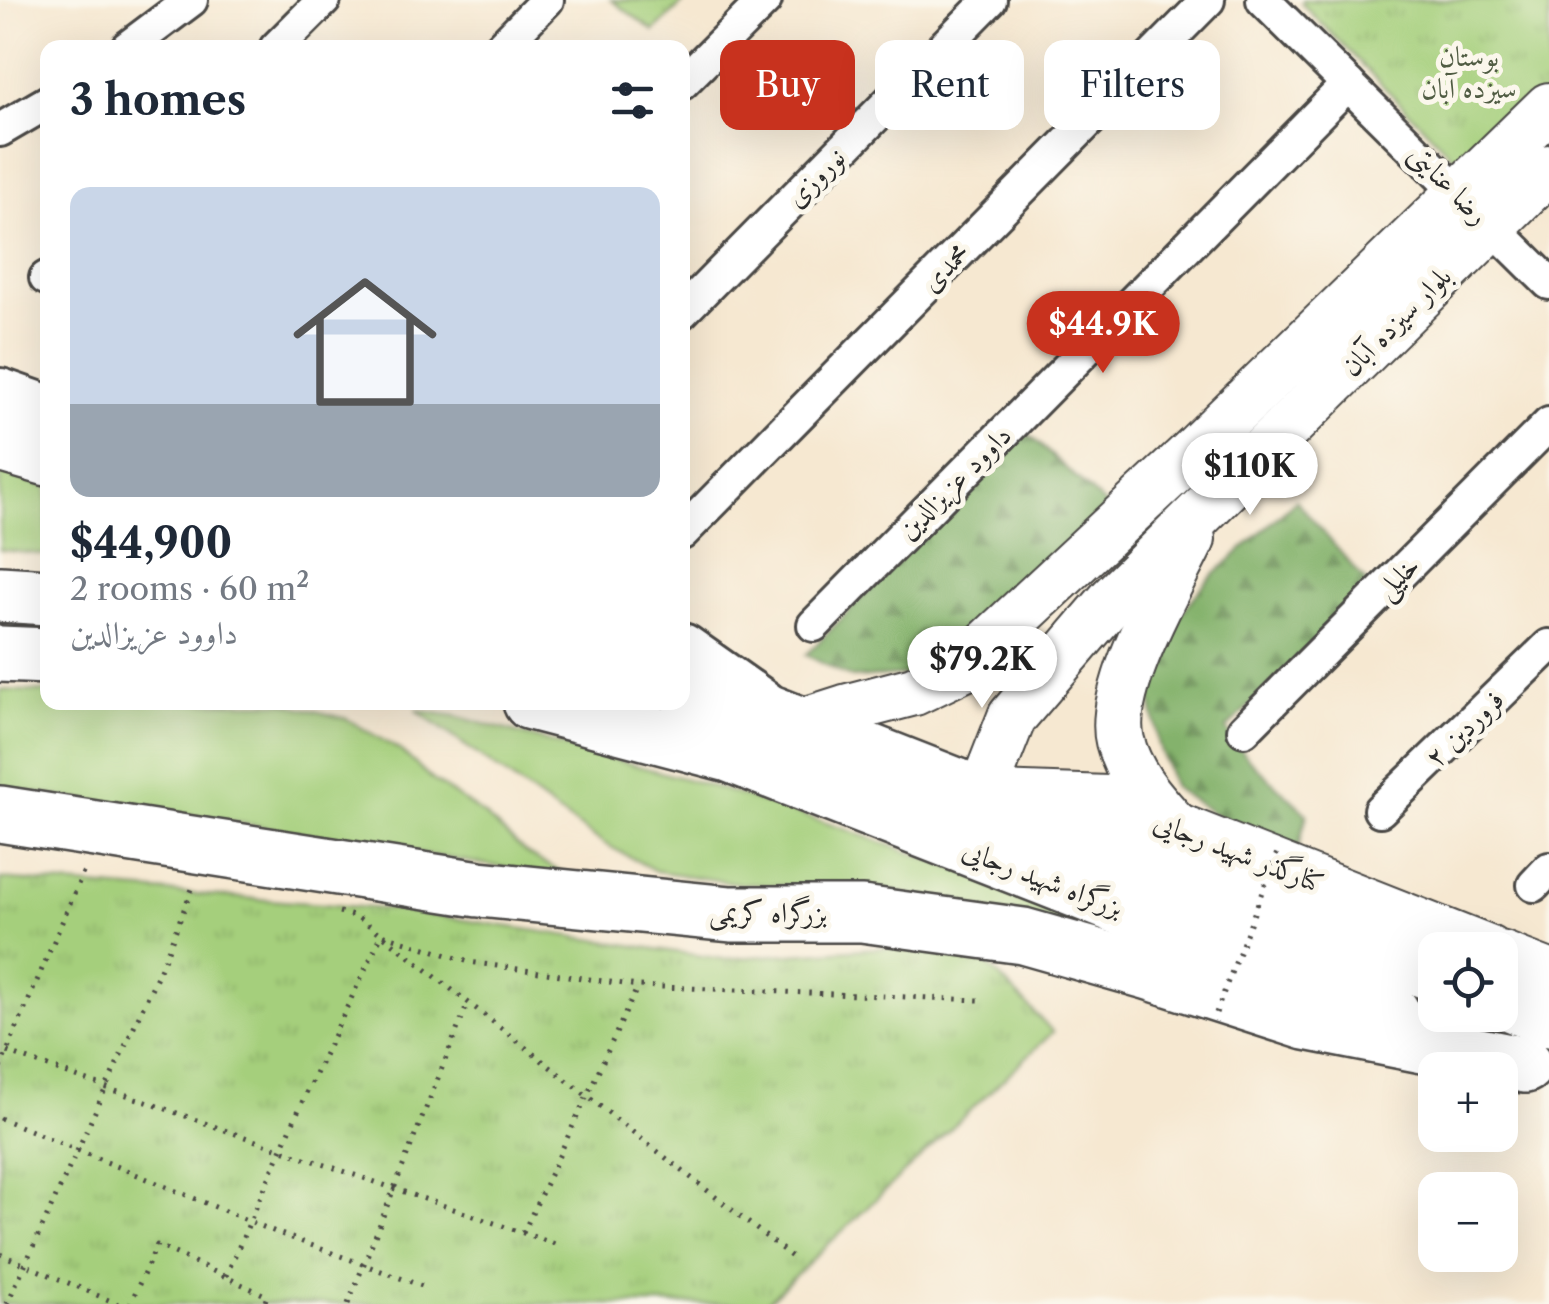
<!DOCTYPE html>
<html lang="en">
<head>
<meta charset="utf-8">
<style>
	:root { --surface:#fff; --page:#f2f2f3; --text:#1f2937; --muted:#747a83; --line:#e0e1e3; --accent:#c8321e }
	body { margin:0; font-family:"Libre Caslon Text",Amiri,serif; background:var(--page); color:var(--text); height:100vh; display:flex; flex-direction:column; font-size:38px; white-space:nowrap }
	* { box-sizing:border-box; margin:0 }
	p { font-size:32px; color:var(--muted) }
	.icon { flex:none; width:55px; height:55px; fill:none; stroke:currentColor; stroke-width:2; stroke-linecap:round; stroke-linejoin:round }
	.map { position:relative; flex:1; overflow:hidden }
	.drawer { position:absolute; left:40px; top:40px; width:650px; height:670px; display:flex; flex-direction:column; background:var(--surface); border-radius:20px; box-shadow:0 10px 40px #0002 }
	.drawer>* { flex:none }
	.hud { position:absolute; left:720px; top:40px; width:678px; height:90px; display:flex; gap:20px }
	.fabs { position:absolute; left:1418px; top:932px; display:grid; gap:20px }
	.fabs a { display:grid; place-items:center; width:100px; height:100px; border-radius:20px; background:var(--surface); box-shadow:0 10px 40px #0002; font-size:50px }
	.price { position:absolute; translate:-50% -85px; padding:0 22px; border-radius:35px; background:#fff; color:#222; font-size:32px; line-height:65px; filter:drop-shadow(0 2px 5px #0008) }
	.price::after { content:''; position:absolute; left:50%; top:60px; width:30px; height:22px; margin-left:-15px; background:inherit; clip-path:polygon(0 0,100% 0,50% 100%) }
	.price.active { background:var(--accent); color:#fff }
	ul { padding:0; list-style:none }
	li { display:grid; align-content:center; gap:20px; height:530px; padding:0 30px }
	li+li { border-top:2px solid var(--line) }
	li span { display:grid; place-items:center; height:310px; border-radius:20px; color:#555 }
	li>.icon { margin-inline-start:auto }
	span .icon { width:180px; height:180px; fill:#fffc; stroke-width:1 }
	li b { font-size:42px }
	h2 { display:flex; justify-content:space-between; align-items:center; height:120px; padding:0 30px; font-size:42px }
	.chip { padding:0 35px; border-radius:20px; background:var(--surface); box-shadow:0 10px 40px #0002; font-size:35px; line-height:90px }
	.chip.active { background:var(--accent); color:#fff }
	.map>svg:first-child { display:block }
	.grass { fill:#a5cf7c; stroke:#687d54; stroke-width:2.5 }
	.forest { fill:url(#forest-firs); stroke:#586e4c; stroke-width:2.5 }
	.park { fill:url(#park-tufts); stroke:#687d54; stroke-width:2.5 }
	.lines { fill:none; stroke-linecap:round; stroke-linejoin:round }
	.street-casing { stroke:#494744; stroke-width:38 }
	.secondary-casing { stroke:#494744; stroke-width:52 }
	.primary-casing { stroke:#494744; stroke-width:58 }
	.highway-casing { stroke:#494744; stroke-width:60 }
	.path { stroke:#494744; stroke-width:5; stroke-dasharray:2.5 8; stroke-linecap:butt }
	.street { stroke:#fff; stroke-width:32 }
	.secondary { stroke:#fff; stroke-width:48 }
	.primary { stroke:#fff; stroke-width:52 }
	.highway { stroke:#fff; stroke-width:55 }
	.path-bridge { stroke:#494744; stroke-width:5; stroke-dasharray:2.5 8; stroke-linecap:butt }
	.labels { text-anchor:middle; stroke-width:10; stroke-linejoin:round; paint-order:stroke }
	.park-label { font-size:28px; fill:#505c43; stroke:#fbf7ec }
	.street-label { font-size:28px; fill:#2b2b2b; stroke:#fbf7ec }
</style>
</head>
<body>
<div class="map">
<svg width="1549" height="1304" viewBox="0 0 1549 1304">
	<defs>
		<pattern id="forest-firs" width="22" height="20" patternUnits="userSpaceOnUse" patternTransform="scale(2.5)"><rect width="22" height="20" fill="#84b26c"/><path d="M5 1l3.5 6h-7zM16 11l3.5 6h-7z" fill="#6c9159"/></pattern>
		<pattern id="park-tufts" width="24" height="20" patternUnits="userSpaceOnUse" patternTransform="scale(2.5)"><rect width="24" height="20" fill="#a5cf7c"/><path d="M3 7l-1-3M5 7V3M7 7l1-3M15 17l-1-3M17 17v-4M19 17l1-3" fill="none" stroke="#8eb26b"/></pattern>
	</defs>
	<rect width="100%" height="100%" fill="#fbf7ec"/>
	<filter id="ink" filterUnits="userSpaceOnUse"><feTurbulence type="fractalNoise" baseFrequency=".01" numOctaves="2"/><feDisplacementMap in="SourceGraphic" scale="20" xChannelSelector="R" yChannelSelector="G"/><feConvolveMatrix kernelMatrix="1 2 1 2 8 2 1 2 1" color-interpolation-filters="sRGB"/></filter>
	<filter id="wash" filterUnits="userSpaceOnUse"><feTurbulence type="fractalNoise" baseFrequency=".0048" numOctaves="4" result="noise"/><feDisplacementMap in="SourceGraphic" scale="40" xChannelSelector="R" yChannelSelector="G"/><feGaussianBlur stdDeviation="2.25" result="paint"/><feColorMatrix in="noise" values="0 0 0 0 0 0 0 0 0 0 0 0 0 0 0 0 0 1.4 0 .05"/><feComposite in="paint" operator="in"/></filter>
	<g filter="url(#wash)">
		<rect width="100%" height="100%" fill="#f6e8d1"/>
		<g class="grass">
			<polygon points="0,471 47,487 47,555 0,550"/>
			<polygon points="0,690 47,692 48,702 283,703 347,719 401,751 433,780 484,815 526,853 576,880 246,824 0,788"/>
			<polygon points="416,710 455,716 715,787 842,828 1195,955 891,891 742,884 656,871 605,844 556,811"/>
		</g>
		<g class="forest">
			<polygon points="1025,431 1108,507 925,674 852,678 806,655"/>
			<polygon points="1296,500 1369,586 1226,729 1249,760 1307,814 1298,849 1233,826 1174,788 1159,746 1150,693 1163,636 1207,581"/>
		</g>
		<g class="park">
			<polygon points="611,0 686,0 654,31"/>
			<polygon points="1304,0 1549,0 1549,94 1468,172 1301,3"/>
			<polygon points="0,879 398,910 722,959 966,942 1053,1032 765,1304 0,1304"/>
		</g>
	</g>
	<g filter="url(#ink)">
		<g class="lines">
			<defs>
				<g id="street">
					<polyline points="1263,0 1549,283"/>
					<polyline points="127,48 191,0"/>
					<polyline points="276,48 324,0"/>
					<polyline points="500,48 547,0"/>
					<polyline points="682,83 765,0"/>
					<polyline points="0,130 48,102"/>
					<polyline points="46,278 48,277"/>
					<polyline points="682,312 990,0"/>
					<polyline points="682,533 1208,0"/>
					<polyline points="814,625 1348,84"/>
					<polyline points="1244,730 1549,424"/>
					<polyline points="1380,810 1549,646"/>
					<polyline points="1534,885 1549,869"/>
				</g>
				<g id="secondary">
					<polyline points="798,724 845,709 914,691 962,668 1187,458 1549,107"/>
					<polyline points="1000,796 1108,800 1488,950"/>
					<path d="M1174,825c-22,-25 -46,-50 -54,-84 -13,-51 48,-154 71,-202"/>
					<polyline points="968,829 1012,717 1113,599 1549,169"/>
					<polyline points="1500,955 1549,974"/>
				</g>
				<g id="primary">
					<polyline points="0,395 48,412"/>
					<polyline points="682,650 763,707"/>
				</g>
				<g id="highway">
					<polyline points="0,444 48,458"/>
					<polyline points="0,594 48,597"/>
					<polyline points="0,654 48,656"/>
					<polyline points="682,688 773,714 1435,974"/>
					<polyline points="531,702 729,754 1392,1013"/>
					<polyline points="0,814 479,889 731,914 862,914 1023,936 1150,972 1306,1022 1525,1065"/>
					<polyline points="1500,999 1549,1019"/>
				</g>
			</defs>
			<use href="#street" class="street-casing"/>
			<use href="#secondary" class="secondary-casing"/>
			<use href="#primary" class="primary-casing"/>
			<use href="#highway" class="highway-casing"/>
			<g class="path">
				<polyline points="339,912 357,917 376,930 797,1261"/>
				<polyline points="7,1052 230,1132 558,1245"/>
				<polyline points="0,1068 85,868"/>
				<polyline points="0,1118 278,1233 422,1286"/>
				<polyline points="523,1233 638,986"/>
				<polyline points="0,1254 118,1304"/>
				<polyline points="226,1276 307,1091 382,934 469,962 638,986 979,1000"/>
				<polyline points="7,1304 163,963 192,889"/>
				<polyline points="130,1304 157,1245 267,1296 264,1304"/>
				<polyline points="348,1304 468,1003"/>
			</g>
			<use href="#street" class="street"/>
			<use href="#secondary" class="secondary"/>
			<use href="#primary" class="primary"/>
			<use href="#highway" class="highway"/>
			<polyline class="path-bridge" points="1216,1013 1278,850"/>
		</g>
	</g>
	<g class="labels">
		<g class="park-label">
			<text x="1469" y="66">بوستان<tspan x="1469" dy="32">سیزده آبان</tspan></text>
		</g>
		<g class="street-label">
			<text transform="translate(815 177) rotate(-45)" y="10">نوروزی</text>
			<text transform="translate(1449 184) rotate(45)" y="10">رضا عنایتی</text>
			<text transform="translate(945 267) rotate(-45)" y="10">محمدی</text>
			<text transform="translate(1396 321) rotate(-45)" y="10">بلوار سیزده آبان</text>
			<text transform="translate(954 482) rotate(-45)" y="10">داوود عزیزالدین</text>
			<text transform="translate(1397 577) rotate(-45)" y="10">خلیلی</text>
			<text transform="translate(1464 728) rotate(-44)" y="10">فروردین ۲</text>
			<text transform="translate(1239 852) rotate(21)" y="10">کنارگذر شهید رجایی</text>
			<text transform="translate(1043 878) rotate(21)" y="10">بزرگراه شهید رجایی</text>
			<text transform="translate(768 912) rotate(1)" y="10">بزرگراه کریمی</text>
		</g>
	</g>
</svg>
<div class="fabs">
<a><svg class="icon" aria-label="locate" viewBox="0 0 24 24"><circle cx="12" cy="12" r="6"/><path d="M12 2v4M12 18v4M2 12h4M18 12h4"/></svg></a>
<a>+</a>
<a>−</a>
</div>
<b class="price active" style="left:1103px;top:376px">$44.9K</b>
<b class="price" style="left:1250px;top:518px">$110K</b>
<b class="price" style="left:982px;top:711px">$79.2K</b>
<div class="hud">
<a class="chip active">Buy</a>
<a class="chip">Rent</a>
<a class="chip">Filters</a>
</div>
<section class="drawer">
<h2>3 homes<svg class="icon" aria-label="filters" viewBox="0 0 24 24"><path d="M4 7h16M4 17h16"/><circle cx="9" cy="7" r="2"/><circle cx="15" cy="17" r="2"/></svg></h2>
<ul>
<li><span style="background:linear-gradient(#c9d6e8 70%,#9aa5b1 0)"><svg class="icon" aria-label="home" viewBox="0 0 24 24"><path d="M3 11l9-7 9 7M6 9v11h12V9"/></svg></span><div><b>$44,900</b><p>2 rooms · 60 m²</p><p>داوود عزیزالدین</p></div></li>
</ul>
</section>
</div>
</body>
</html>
